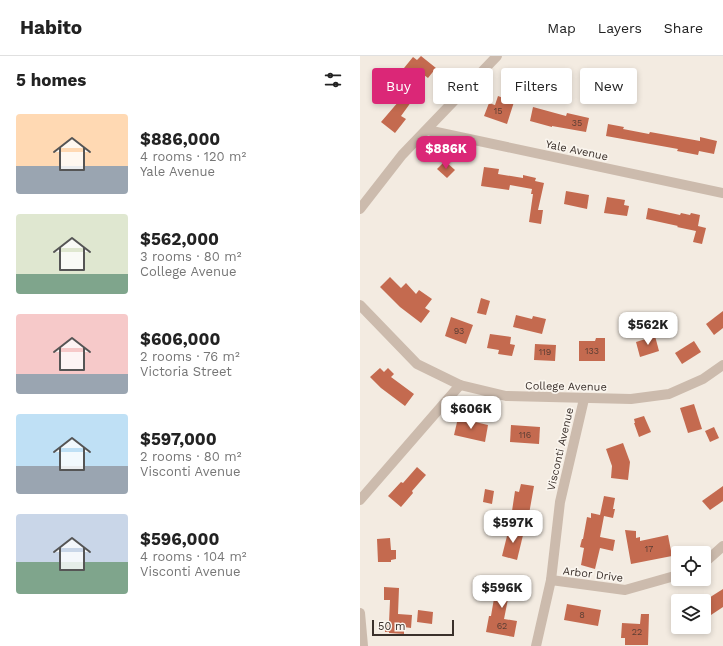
<!DOCTYPE html>
<html lang="en">
<head>
<meta charset="utf-8">
<style>
	:root { --surface:#fff; --page:#f6f6f6; --text:#222; --muted:#767676; --line:#e0e0e0; --accent:#db2777 }
	body { margin:0; font-family:"Work Sans",sans-serif; background:var(--page); color:var(--text); height:100vh; display:flex; flex-direction:column; font-size:15px; white-space:nowrap }
	* { box-sizing:border-box; margin:0 }
	p { font-size:13px; color:var(--muted) }
	.icon { flex:none; width:22px; height:22px; fill:none; stroke:currentColor; stroke-width:2; stroke-linecap:round; stroke-linejoin:round }
	.map { position:relative; flex:1; overflow:hidden }
	.drawer { display:flex; flex-direction:column; background:var(--surface); width:360px }
	.drawer>* { flex:none }
	.guide { position:absolute; left:12px; top:12px; width:291px; height:36px; display:flex; gap:8px }
	.tools { position:absolute; left:311px; top:490px; display:grid; gap:8px }
	.tools a { display:grid; place-items:center; width:40px; height:40px; border-radius:4px; background:var(--surface); box-shadow:0 2px 6px #0003; font-size:20px }
	.scale { position:absolute; left:12px; bottom:10px; width:82px; box-sizing:border-box; padding-left:4px; border:2px solid #3a302b; border-top:0; font-size:11px; line-height:14px; white-space:nowrap; color:#3a302b; -webkit-text-stroke:3px #faf5ee; paint-order:stroke }
	.price { position:absolute; translate:-50% -34px; padding:0 9px; border-radius:8px; background:#fff; color:#222; font-size:13px; line-height:26px; filter:drop-shadow(0 1px 2px #0008) }
	.price::after { content:''; position:absolute; left:50%; top:24px; width:12px; height:9px; margin-left:-6px; background:inherit; clip-path:polygon(0 0,100% 0,50% 100%) }
	.price.on { background:var(--accent); color:#fff }
	ul { padding:0; list-style:none }
	li { display:flex; align-items:center; gap:12px; height:100px; padding:0 16px }
	li span { display:grid; place-items:center; flex:none; width:112px; height:80px; border-radius:4px; color:#555 }
	li>.icon { margin-inline-start:auto }
	span .icon { width:48px; height:48px; fill:#fffc; stroke-width:1 }
	li b { font-size:17px }
	h2 { display:flex; justify-content:space-between; align-items:center; height:48px; padding:0 16px; font-size:17px }
	.tag { padding:0 14px; border-radius:4px; background:var(--surface); box-shadow:0 2px 6px #0003; font-size:14px; line-height:36px }
	.tag.on { background:var(--accent); color:#fff }
	header { display:flex; align-items:center; gap:24px; box-sizing:border-box; height:56px; padding:0 20px; background:var(--surface); border-bottom:1px solid var(--line) }
	header strong { font-size:19px }
	nav { display:flex; gap:22px; margin-inline-start:auto; font-size:14px }
	main { display:flex; flex:1; min-height:0 }
	.map>svg:first-child { display:block }
	.building { fill:#c46a4f }
	.lines { fill:none; stroke-linecap:round; stroke-linejoin:round }
	.minor { stroke:#ccbbad; stroke-width:10 }
	.labels { text-anchor:middle; stroke-width:3.5; stroke-linejoin:round; paint-order:stroke }
	.number-label { font-size:9px; fill:#5c3e34 }
	.street-label { font-size:11px; fill:#3a302b; stroke:#faf5ee }
</style>
</head>
<body>
<header>
<strong>Habito</strong>
<nav><a>Map</a><a>Layers</a><a>Share</a></nav>
</header>
<main>
<section class="drawer">
<h2>5 homes<svg class="icon" aria-label="filters" viewBox="0 0 24 24"><path d="M4 7h16M4 17h16"/><circle cx="9" cy="7" r="2"/><circle cx="15" cy="17" r="2"/></svg></h2>
<ul>
<li><span style="background:linear-gradient(#ffd9b3 65%,#9aa5b1 0)"><svg class="icon" aria-label="home" viewBox="0 0 24 24"><path d="M3 11l9-7 9 7M6 9v11h12V9"/></svg></span><div><b>$886,000</b><p>4 rooms · 120 m²</p><p>Yale Avenue</p></div></li>
<li><span style="background:linear-gradient(#dfe7d0 75%,#7fa58c 0)"><svg class="icon" aria-label="home" viewBox="0 0 24 24"><path d="M3 11l9-7 9 7M6 9v11h12V9"/></svg></span><div><b>$562,000</b><p>3 rooms · 80 m²</p><p>College Avenue</p></div></li>
<li><span style="background:linear-gradient(#f6c9c9 75%,#9aa5b1 0)"><svg class="icon" aria-label="home" viewBox="0 0 24 24"><path d="M3 11l9-7 9 7M6 9v11h12V9"/></svg></span><div><b>$606,000</b><p>2 rooms · 76 m²</p><p>Victoria Street</p></div></li>
<li><span style="background:linear-gradient(#bfe0f5 65%,#9aa5b1 0)"><svg class="icon" aria-label="home" viewBox="0 0 24 24"><path d="M3 11l9-7 9 7M6 9v11h12V9"/></svg></span><div><b>$597,000</b><p>2 rooms · 80 m²</p><p>Visconti Avenue</p></div></li>
<li><span style="background:linear-gradient(#c9d6e8 60%,#7fa58c 0)"><svg class="icon" aria-label="home" viewBox="0 0 24 24"><path d="M3 11l9-7 9 7M6 9v11h12V9"/></svg></span><div><b>$596,000</b><p>4 rooms · 104 m²</p><p>Visconti Avenue</p></div></li>
</ul>
</section>
<div class="map">
<svg width="363" height="590" viewBox="0 0 363 590">
	<rect width="100%" height="100%" fill="#f3ebe1"/>
	<g class="building">
		<polygon points="61,0 76,12 68,22 64,19 53,34 57,36 53,41 54,42 41,60 46,63 35,77 21,66 39,45 33,40 44,26 40,22 47,14 44,12 53,1 57,4"/>
		<polygon points="138,40 154,46 147,68 124,60 129,47 135,49"/>
		<polygon points="173,51 206,60 207,57 229,62 226,76 192,70 192,71 170,65"/>
		<polygon points="248,68 264,71 263,73 289,78 290,76 340,85 340,81 357,85 354,98 339,95 338,99 317,95 318,93 246,80"/>
		<polygon points="85,105 95,114 87,122 77,113"/>
		<polygon points="124,111 139,113 138,118 163,122 163,119 176,122 175,125 184,127 178,154 183,154 181,168 169,166 173,138 171,138 172,133 150,129 149,134 121,130"/>
		<polygon points="206,135 229,139 227,153 204,148"/>
		<polygon points="247,141 265,144 264,149 269,150 267,160 244,157"/>
		<polygon points="288,152 320,159 321,157 330,159 331,157 340,159 338,170 346,172 342,188 333,186 336,175 317,171 318,170 286,163"/>
		<polygon points="30,221 41,232 46,227 56,238 59,234 72,243 65,252 70,255 61,267 40,251 20,231"/>
		<polygon points="121,242 130,245 126,259 117,257"/>
		<polygon points="363,255 363,272 354,279 346,268"/>
		<polygon points="156,259 172,263 173,260 186,263 182,278 153,271"/>
		<polygon points="91,261 113,269 106,288 85,280"/>
		<polygon points="130,278 151,281 150,288 155,289 152,300 138,298 139,294 127,292"/>
		<polygon points="295,280 299,295 280,301 276,286"/>
		<polygon points="236,282 245,282 245,305 219,305 219,285 235,285"/>
		<polygon points="334,285 341,296 322,308 315,297"/>
		<polygon points="175,288 196,289 195,305 174,304"/>
		<polygon points="20,312 24,316 28,312 34,318 31,321 54,338 45,350 21,332 10,321"/>
		<polygon points="334,348 342,373 328,377 320,352"/>
		<polygon points="284,360 291,376 279,381 274,367 275,367 274,363"/>
		<polygon points="98,362 128,369 125,386 94,379"/>
		<polygon points="151,369 180,371 179,388 150,386"/>
		<polygon points="354,371 359,382 350,386 345,375"/>
		<polygon points="263,387 270,406 268,424 251,422 252,410 246,393"/>
		<polygon points="57,411 66,419 52,435 53,437 41,451 28,440 41,426 43,427"/>
		<polygon points="161,428 174,430 169,458 152,455 155,435 159,436"/>
		<polygon points="363,430 363,445 350,454 342,445"/>
		<polygon points="125,433 134,435 132,448 123,446"/>
		<polygon points="244,440 255,442 253,453 255,453 253,462 244,460 240,481 255,484 253,495 240,492 235,513 221,509 224,492 220,491 222,483 223,483 227,461 231,462 231,457 240,459"/>
		<polygon points="149,472 164,475 157,504 142,500"/>
		<polygon points="265,474 276,475 276,482 280,481 280,485 308,479 312,500 271,508"/>
		<polygon points="30,482 31,494 36,494 36,503 31,504 31,506 18,506 17,483"/>
		<polygon points="138,519 153,521 150,543 148,543 144,563 157,565 154,581 126,576 129,560 131,560"/>
		<polygon points="24,531 39,532 38,558 52,559 51,572 44,571 44,578 29,577 29,576 25,576 25,567 29,567 30,544 24,544"/>
		<polygon points="363,533 363,551 351,559 344,548 344,545"/>
		<polygon points="207,548 241,554 238,570 204,564"/>
		<polygon points="58,554 73,556 72,568 57,566"/>
		<polygon points="281,558 289,558 288,589 265,589 265,582 261,582 262,567 280,568"/>
	</g>
	<g class="lines">
		<g class="minor">
			<polyline points="67,74 363,137"/>
			<polyline points="0,153 42,99 137,0"/>
			<polyline points="0,249 57,308 100,329 146,340 271,343 309,338 343,323 363,309"/>
			<polyline points="0,444 100,329"/>
			<polyline points="344,507 363,490"/>
			<polyline points="191,524 265,534 318,519"/>
			<polyline points="0,557 3,590"/>
			<polyline points="176,590 191,524 200,446 224,343"/>
		</g>
	</g>
	<g class="labels">
		<g class="number-label">
			<text x="138" y="58">15</text>
			<text x="217" y="70">35</text>
			<text x="99" y="278">93</text>
			<text x="232" y="298">133</text>
			<text x="185" y="299">119</text>
			<text x="165" y="382">116</text>
			<text x="289" y="496">17</text>
			<text x="222" y="562">8</text>
			<text x="142" y="573">62</text>
			<text x="277" y="579">22</text>
		</g>
		<g class="street-label">
			<text transform="translate(217 94) rotate(12)" y="4">Yale Avenue</text>
			<text transform="translate(206 330) rotate(1)" y="4">College Avenue</text>
			<text transform="translate(200 393) rotate(-77)" y="4">Visconti Avenue</text>
			<text transform="translate(233 518) rotate(7)" y="4">Arbor Drive</text>
		</g>
	</g>
</svg>
<div class="tools">
<a><svg class="icon" aria-label="locate" viewBox="0 0 24 24"><circle cx="12" cy="12" r="6"/><path d="M12 2v4M12 18v4M2 12h4M18 12h4"/></svg></a>
<a><svg class="icon" aria-label="layers" viewBox="0 0 24 24"><path d="M12 4l9 5-9 5-9-5zM3 14l9 5 9-5"/></svg></a>
</div>
<div class="scale">50 m</div>
<b class="price on" style="left:86px;top:114px">$886K</b>
<b class="price" style="left:288px;top:290px">$562K</b>
<b class="price" style="left:111px;top:374px">$606K</b>
<b class="price" style="left:153px;top:488px">$597K</b>
<b class="price" style="left:142px;top:553px">$596K</b>
<div class="guide">
<a class="tag on">Buy</a>
<a class="tag">Rent</a>
<a class="tag">Filters</a>
<a class="tag">New</a>
</div>
</div>
</main>
</body>
</html>
